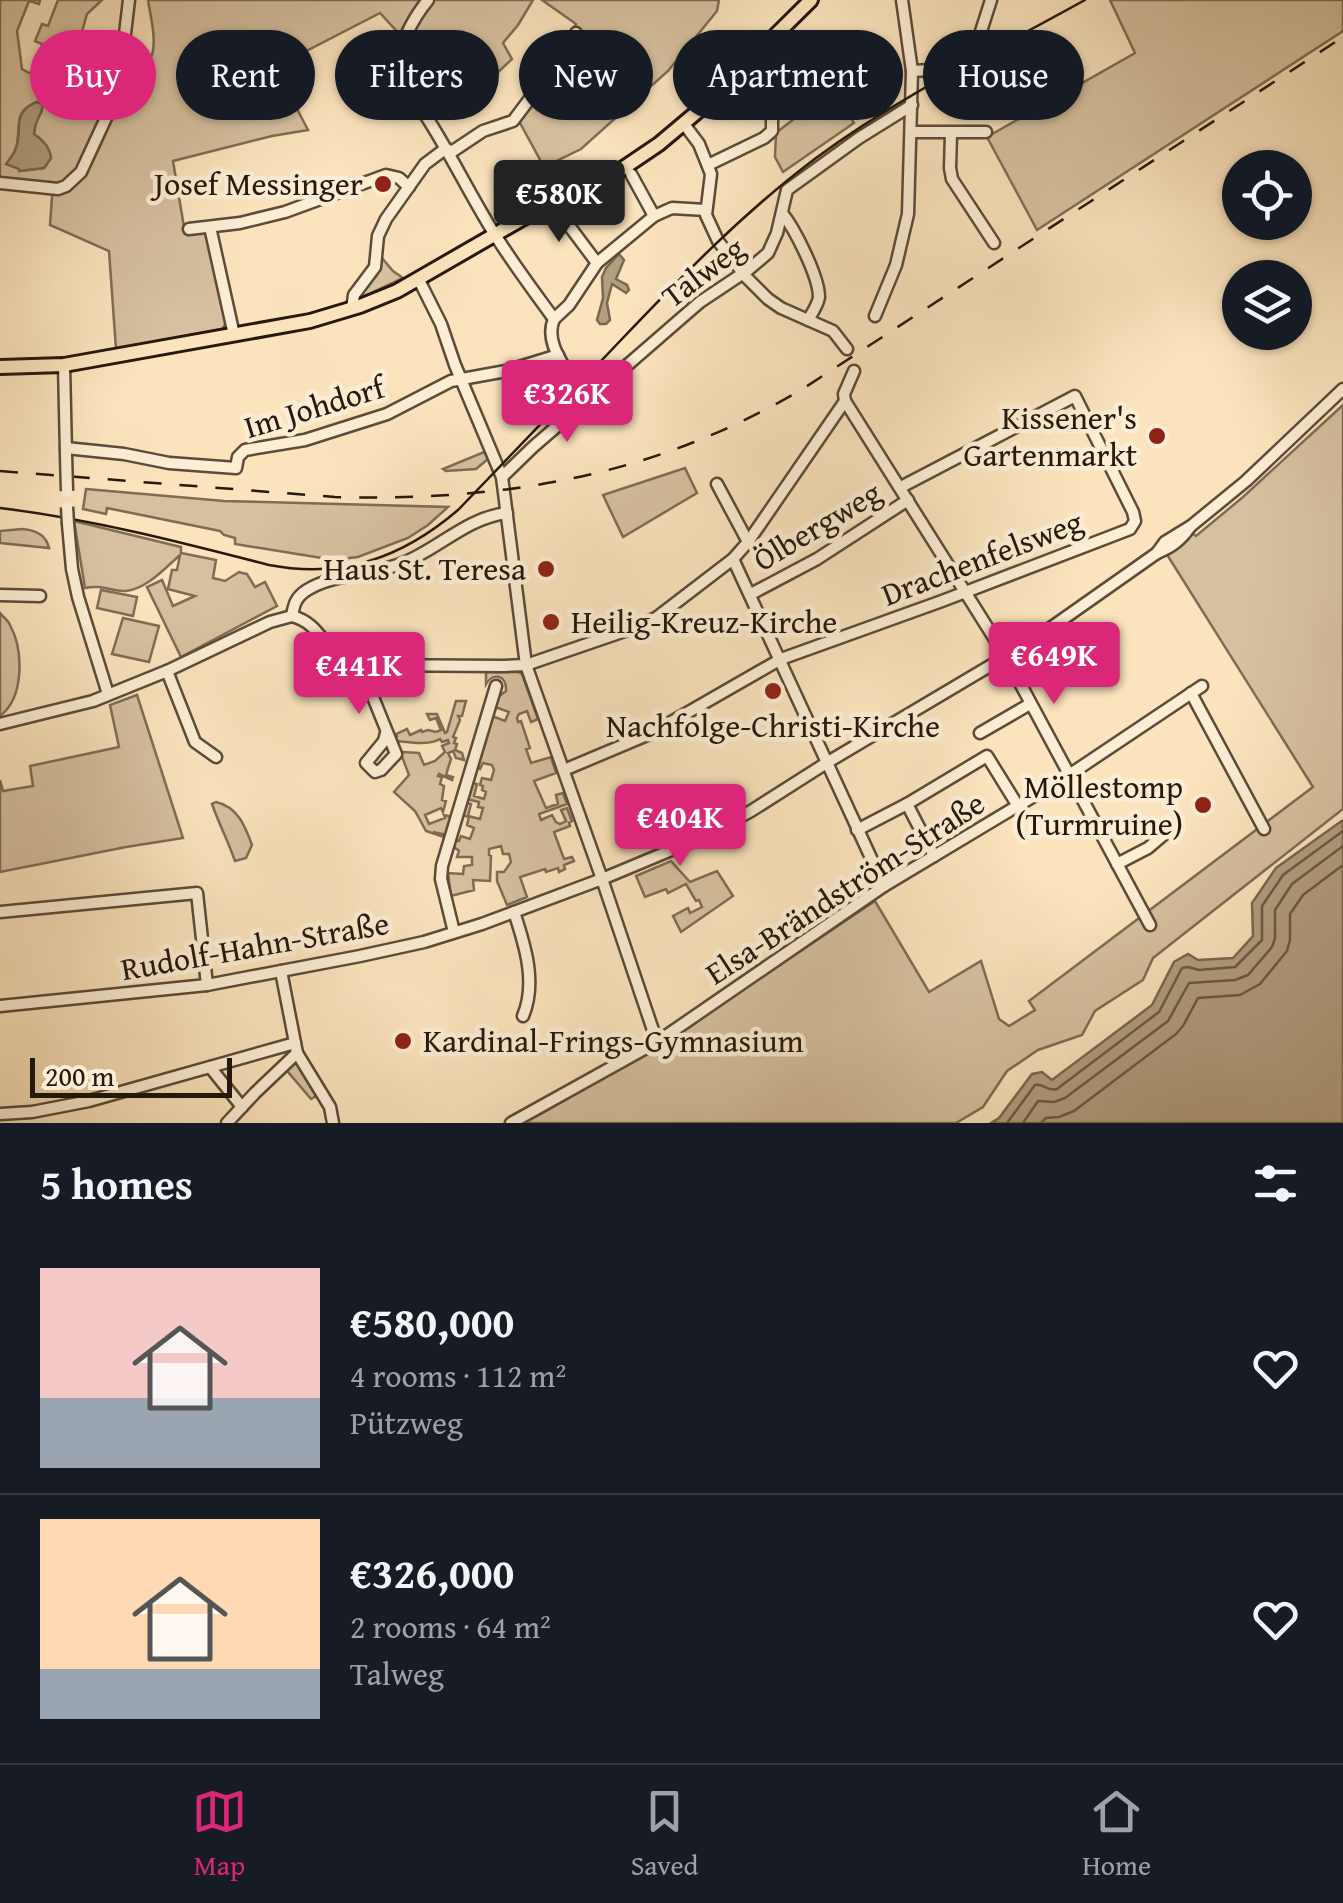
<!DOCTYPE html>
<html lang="en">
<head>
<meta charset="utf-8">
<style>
	:root { --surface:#171b24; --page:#242831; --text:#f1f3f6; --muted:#9ea1a6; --line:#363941; --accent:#db2777 }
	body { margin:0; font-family:"Gentium Book Plus",serif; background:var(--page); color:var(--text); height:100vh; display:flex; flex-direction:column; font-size:38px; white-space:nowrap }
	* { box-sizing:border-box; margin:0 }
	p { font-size:32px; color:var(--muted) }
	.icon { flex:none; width:55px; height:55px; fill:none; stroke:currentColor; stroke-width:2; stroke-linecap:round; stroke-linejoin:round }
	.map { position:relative; height:1123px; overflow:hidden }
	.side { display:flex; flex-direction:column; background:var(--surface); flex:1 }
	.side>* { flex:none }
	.guide { position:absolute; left:30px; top:30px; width:1285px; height:90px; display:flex; gap:20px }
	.buttons { position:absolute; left:1222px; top:150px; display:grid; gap:20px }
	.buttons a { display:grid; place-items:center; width:90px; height:90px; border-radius:50%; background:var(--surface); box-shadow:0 2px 8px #0004; font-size:50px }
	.scale { position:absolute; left:30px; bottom:25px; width:202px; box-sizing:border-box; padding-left:10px; border:5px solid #26180b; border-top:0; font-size:28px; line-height:35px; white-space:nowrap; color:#26180b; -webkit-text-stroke:8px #fcedd4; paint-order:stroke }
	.price { position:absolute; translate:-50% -85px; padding:0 22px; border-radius:10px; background:var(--accent); color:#fff; font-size:32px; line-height:65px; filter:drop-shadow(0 2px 5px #0008) }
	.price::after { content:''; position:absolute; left:50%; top:60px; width:30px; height:22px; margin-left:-15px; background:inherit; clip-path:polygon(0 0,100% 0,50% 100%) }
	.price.active { background:#222; color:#fff }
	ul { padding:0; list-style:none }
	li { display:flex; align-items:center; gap:30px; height:250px; padding:0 40px }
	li+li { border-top:2px solid var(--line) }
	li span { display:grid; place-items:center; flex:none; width:280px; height:200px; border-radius:0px; color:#555 }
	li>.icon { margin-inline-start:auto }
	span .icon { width:120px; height:120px; fill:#fffc; stroke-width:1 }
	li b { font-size:42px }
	h2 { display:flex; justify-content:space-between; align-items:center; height:120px; padding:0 40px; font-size:42px }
	.pill { padding:0 35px; border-radius:45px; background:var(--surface); box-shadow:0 2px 8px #0004; font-size:35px; line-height:90px }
	.pill.active { background:var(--accent); color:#fff }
	.dock { display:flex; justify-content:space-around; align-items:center; height:140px; border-top:2px solid var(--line); background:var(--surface); font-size:28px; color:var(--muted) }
	.dock a { display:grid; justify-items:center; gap:5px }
	.dock .active { color:var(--accent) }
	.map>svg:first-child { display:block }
	.green { fill:#d6c09f; stroke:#7e6c55; stroke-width:2.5; fill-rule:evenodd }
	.water { fill:#b29e80; stroke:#7a6851; stroke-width:2.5 }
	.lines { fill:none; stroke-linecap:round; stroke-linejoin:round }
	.shore { stroke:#6c5b46; stroke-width:2.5 }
	.minor-casing { stroke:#5b4b38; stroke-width:15 }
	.major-casing { stroke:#26180b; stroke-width:18 }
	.minor { stroke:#fcedd4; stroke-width:10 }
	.major { stroke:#fae3bd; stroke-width:12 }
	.tram { stroke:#26180b; stroke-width:2.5 }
	.rail { stroke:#26180b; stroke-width:2.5; stroke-dasharray:18 18; stroke-linecap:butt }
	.minor-bridge-casing { stroke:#5b4b38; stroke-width:15; stroke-linecap:butt }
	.minor-bridge { stroke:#fcedd4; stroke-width:10 }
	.poi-dot { fill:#8f2418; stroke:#fcedd4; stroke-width:4 }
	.labels { text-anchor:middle; stroke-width:9; stroke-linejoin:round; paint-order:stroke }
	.poi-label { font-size:32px; fill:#26180b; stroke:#fcedd4; text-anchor:end }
	.street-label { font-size:32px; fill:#26180b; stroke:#fcedd4 }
</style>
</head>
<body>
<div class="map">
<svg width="1343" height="1123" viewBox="0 0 1343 1123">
	<rect width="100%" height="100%" fill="#fae3bd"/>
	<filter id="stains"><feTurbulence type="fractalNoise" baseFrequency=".002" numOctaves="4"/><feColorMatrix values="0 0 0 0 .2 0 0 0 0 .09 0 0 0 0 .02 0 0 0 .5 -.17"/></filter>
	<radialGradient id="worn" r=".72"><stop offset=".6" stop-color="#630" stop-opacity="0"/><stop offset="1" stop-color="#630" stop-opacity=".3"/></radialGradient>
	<g class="green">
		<path d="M0,0h40l-1,4 -10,-3 -12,30 5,38 7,4 11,-3 4,-11 -4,-5 2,-10 -7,-3 7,-17 6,2 10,-26h44l-15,14 -8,28 -19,-5 -6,23 18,9 -3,12 14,27 20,9 20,-48c44,5 29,-42 25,-69h385l-15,25 -15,18 9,16 -19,18 -15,-21 -5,4 -11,-10 -10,8 -49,-20 -23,-25 -89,46 -8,12 -1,9 26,50 -36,6 -99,25 12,72h18l5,3 19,86 -5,7 -106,20 -7,-98 -59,-26 3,-42 -53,-5zM37,102l5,9 -6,10 -2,14 12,10 5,13 -7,10 -24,3 -1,-3 -12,-4c3,-5 7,-10 9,-16 6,-20 -5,-36 21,-46z"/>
		<polygon points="542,0 719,0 717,11 668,71 581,149 544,167 519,121 576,24"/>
		<polygon points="1110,0 1343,0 1343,31 1037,230 987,137 1135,53"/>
		<polygon points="1031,36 1062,71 1060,85 1014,111 1006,106 1006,90 987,58"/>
		<polygon points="801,54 814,70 798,83 785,67"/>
		<polygon points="833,88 854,123 783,172 775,157 776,133"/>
		<polygon points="382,258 393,271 403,278 363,297 360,295 377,275"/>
		<path d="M1343,405v404l-190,149 -10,22 -48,31 -13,24 -44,15 -31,21 -24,36 -27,16h-432c122,-66 236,-145 351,-222l54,91 52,-31 18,58 10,7 26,-16 -6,-9 284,-214 -147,-234 26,-20 4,3 47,-39z"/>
		<polygon points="484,452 488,459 476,469 446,471 443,469"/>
		<polygon points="685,468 697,493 623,537 603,495"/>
		<polygon points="86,489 224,501 448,507 428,525 408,538 358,557 334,560 235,544 235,538 224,535 220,531 107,508 106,514 83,509"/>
		<path d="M74,521l107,26v6l35,7 -3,18 12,3 14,-9 8,2 8,13 10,-5 12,24 -96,51 -34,-70 15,-7 11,26 22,-10 -27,-7 4,-19h5l3,-15c-14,12 -33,34 -54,36 -15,1 -22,-7 -41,-3z"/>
		<path d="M22,529c13,1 24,5 27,19l-49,-5v-12z"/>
		<polygon points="101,590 137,597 133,616 97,608"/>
		<path d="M0,613c3,4 8,7 10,12 14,26 14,73 -10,91z"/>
		<polygon points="123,618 159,626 149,662 112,654"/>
		<path d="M486,672h32l4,2 16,45 -7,3 -4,-11 -8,3 -2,4 1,4 3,-1 9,27 -4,1 5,14 20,-6 5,16 -22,8 12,27 12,-4 -2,-9 7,-2 4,11 -28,10 2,6 11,-5 4,7 4,2 6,-3 -5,-11 6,-2 5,13 -3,2 1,3 -16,6 10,27 8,-2 2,4 -10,4 1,4 -6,3 -1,-4 -12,4 -1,-3 -25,8 7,20 -20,8 -10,-24v-9h7l7,-10 -2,-8h-6l-2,-8 -12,3v6l2,1 -1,25 -17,-1 1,10 -23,6 -3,-23 15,1 1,-8 8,-1v-8h-15l2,-6 -6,-5 2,-6 4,1 2,-5 9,3 4,-11 -7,-3 2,-8 -7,-2 4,-12 5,1 -3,12 12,3 3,-11 -5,-1 1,-5 -12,-3 5,-16 5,1 -3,12 10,3 2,-7 -4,-2 1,-4 -3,-1 2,-7 9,2 3,-10 -2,-5 -9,-2 -3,6 -3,-2 15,-51 13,5 4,-9 -14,-5 3,-10 8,-6c1,-16 -13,-19 -20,-7z"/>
		<polygon points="137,695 183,838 126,847 0,872 0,780 3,791 33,786 30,766 119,747 110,705"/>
		<path d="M456,701h10l-4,15h-4l2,4 -7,17 3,1 -2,5 3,1 -2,6 7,3 2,7 -8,-2 -3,-7 -5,2 3,6 -5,16 7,2 -1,3 -13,-6 -1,2 4,1 -2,7 4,2 -2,14 4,1 -3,11 -2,-4 -16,7 4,9 16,-6 -1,-3 8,2 -5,18 -14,-3 14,6 -21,-7 -11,-20 -21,-19 15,-17 -8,-21 2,-2 16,1 5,12 11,-4 10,-9 -3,-6 7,-3 -1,-3 -6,2 -2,-3c-12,7 -31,3 -45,2l-1,-3 3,-2 -1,-2 11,-5 3,6 11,-5 1,2 6,-2 8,2 5,-2 -5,-12 -6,2 -3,-6h10l8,19 2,-1z"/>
		<path d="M216,802c22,5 29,24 36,43l-6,13 -11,3c-7,-20 -16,-37 -23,-57z"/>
		<polygon points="671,861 690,882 717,871 733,896 681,932 673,916 688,908 690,913 702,907 699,900 696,901 686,884 668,893 666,889 645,897 636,876"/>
		<polygon points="297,1053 323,1092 311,1099 283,1066"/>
	</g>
	<g class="water">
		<path d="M37,102l6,2c-1,11 -9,18 -9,30 9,6 16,13 17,24l-7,10 -25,3v-2l-13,-5c4,-5 8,-10 10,-16 7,-19 -5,-36 21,-46z"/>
		<polygon points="619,254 624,260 616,279 627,285 629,290 626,293 612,284 607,303 610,320 606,324 600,324 597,320 603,298 602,277 606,268"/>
		<polygon points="1343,820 1343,1123 991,1123 999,1118 1032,1074 1042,1072 1052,1080 1152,1005 1174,962 1188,954 1198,960 1233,958 1253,936 1252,903 1276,868"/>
	</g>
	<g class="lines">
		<g class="shore">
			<path d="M1007,1123l28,-38c8,-2 13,7 22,4l102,-77 23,-44 6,-1 11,3 36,-3 27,-27v-34l21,-31 60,-44"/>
			<polyline points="1023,1123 1038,1101 1054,1102 1065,1098 1168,1021 1189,983 1235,980 1248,975 1272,947 1275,938 1275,910 1292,884 1343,846"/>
			<polyline points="1041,1123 1046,1118 1059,1117 1074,1111 1176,1034 1183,1026 1198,998 1240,995 1260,984 1287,951 1290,940 1290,914 1303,895 1343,865"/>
		</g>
		<defs>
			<g id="minor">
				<path d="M428,0c-14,17 -32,48 -29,71 2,18 17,30 27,45 24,37 43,77 66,114 19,31 41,60 62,89 -12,27 19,61 37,79"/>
				<polyline points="912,71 931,70 976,47 991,0"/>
				<polyline points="684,124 699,144 711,174 706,215 718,241 746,277 768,299 781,308 833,331 847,349"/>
				<polyline points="912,132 986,132"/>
				<polyline points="951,134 950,168 952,179 994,243"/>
				<polyline points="708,165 764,138 772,131 772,100"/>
				<polyline points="631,174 654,216"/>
				<polyline points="0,183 58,189 66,186 81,172 118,92 129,0"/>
				<polyline points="552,203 597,263"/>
				<path d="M782,213c13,16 37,64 37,84 -1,8 -7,16 -11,23"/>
				<polyline points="210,227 234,335"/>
				<polyline points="189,229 240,223 285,212 386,175 399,178 409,187"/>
				<polyline points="419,280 441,324 455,365 502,477 526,665 602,879 657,1042"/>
				<polyline points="352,309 354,295 375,267 378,236 386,219 425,164 445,149 453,151 483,131 513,121 565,52 576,33"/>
				<polyline points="875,316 896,265 908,214 912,71 902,0"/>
				<polyline points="554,319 569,305 597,263 654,216 672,208 706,210"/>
				<polyline points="64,365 66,454"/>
				<polyline points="845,401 1006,657 1150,925"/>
				<polyline points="66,448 124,454 169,463 236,468 238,457 245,450 305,440 387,414 451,381 506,371 558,355"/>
				<polyline points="502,477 533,447 700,302 748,270 768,253 777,233 787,190 859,138 912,105"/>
				<polyline points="717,484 748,542"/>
				<polyline points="68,524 72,569 78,597 108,694"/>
				<path d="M1157,553c15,-6 24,-13 33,-26"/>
				<polyline points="733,559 884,886"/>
				<polyline points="751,594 817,559 908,500"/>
				<polyline points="0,595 40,596"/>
				<path d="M292,616c34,9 29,41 68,49l144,1 22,-1 99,-34 31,-13 77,-59 15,-17 97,-141 -1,-7 10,-23"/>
				<path d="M292,616c2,-12 4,-19 15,-26 28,-17 66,-15 96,-27 37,-15 63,-45 104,-50"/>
				<polyline points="360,665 396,754 381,770 375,772 366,763 384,741 386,733"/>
				<polyline points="167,671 195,742 216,757"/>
				<polyline points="1191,693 1264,829"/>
				<polyline points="0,724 93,701 167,671 270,622 292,616"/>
				<polyline points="980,733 1030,704"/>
				<polyline points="564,770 652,733 781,659 942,601 1130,529 1135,521 1133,512 1075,396 901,487"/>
				<polyline points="907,804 934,856"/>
				<polyline points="857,830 907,804 987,756 1018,806"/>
				<polyline points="1117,864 1148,848 1168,831"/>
				<polyline points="0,912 197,893 207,985"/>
				<path d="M514,912c11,33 23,71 9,104"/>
				<polyline points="454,932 441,879 442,866 496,686"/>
				<polyline points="281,971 297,1053 330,1107 333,1123"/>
				<polyline points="0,1006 207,985 360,956 424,942 482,924 602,879 705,836 751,811 828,762 1032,641 1157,553 1165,542 1191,526 1246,481 1343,389"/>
				<polyline points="210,1067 242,1107"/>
				<polyline points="0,1114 32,1112 89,1101 295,1043"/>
				<polyline points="227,1123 255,1093 297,1053"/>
				<polyline points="511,1123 657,1042 884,886 1069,775 1202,686"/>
			</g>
			<polyline id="major" points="0,367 64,365 310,321 360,306 397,291 522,219 622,169 659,144 703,107 811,0"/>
		</defs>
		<use href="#minor" class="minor-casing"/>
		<use href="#major" class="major-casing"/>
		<use href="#minor" class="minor"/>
		<use href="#major" class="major"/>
		<path class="tram" d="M0,508c91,11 180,34 269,57 73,14 133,-7 189,-55 54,-56 109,-113 163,-170 62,-65 123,-128 195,-182 84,-62 179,-108 269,-158"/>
		<path class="rail" d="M0,471l335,26c170,4 317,-20 466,-107l542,-353"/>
		<defs>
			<g id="minor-bridge">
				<polyline points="66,455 67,491"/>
				<polyline points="67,507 68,524"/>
			</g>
		</defs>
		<use href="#minor-bridge" class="minor-bridge-casing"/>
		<use href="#minor-bridge" class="minor-bridge"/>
	</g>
	<g class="poi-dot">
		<circle cx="383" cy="184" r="10"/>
		<circle cx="1157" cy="436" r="10"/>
		<circle cx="546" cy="569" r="10"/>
		<circle cx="551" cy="622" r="10"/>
		<circle cx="773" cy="691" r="10"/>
		<circle cx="1203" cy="805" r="10"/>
		<circle cx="403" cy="1041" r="10"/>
	</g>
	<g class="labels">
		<g class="poi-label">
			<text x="363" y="195">Josef Messinger</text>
			<text x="1137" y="429">Kissener's<tspan x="1137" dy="37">Gartenmarkt</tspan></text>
			<text x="526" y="580">Haus St. Teresa</text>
			<text x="571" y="633" text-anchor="start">Heilig-Kreuz-Kirche</text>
			<text x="773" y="737" text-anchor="middle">Nachfolge-Christi-Kirche</text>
			<text x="1183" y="798">Möllestomp<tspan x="1183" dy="37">(Turmruine)</tspan></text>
			<text x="423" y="1052" text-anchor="start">Kardinal-Frings-Gymnasium</text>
		</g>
		<g class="street-label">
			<text transform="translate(703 272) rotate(-37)" y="11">Talweg</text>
			<text transform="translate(314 407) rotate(-17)" y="11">Im Johdorf</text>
			<text transform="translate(817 526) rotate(-31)" y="11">Ölbergweg</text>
			<text transform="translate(982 558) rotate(-21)" y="11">Drachenfelsweg</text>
			<text transform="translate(845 888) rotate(-33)" y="11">Elsa-Brändström-Straße</text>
			<text transform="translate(255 946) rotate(-10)" y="11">Rudolf-Hahn-Straße</text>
		</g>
	</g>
	<rect width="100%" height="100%" filter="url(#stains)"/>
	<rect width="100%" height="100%" fill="url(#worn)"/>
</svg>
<div class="buttons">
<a><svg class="icon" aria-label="locate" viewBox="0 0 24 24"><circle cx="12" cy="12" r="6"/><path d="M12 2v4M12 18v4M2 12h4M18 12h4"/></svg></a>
<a><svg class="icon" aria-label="layers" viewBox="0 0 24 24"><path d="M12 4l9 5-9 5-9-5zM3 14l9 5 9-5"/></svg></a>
</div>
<div class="scale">200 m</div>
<b class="price active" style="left:559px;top:245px">€580K</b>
<b class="price" style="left:567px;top:445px">€326K</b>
<b class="price" style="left:1054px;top:707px">€649K</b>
<b class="price" style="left:359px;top:717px">€441K</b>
<b class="price" style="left:680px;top:869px">€404K</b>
<div class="guide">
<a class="pill active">Buy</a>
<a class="pill">Rent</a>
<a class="pill">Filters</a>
<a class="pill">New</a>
<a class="pill">Apartment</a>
<a class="pill">House</a>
</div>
</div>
<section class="side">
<h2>5 homes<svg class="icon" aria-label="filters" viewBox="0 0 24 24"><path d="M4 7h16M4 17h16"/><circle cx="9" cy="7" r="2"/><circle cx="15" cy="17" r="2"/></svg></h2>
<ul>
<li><span style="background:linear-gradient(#f6c9c9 65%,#9aa5b1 0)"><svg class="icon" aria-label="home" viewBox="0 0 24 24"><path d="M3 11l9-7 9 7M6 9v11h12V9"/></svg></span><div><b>€580,000</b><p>4 rooms · 112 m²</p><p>Pützweg</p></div><svg class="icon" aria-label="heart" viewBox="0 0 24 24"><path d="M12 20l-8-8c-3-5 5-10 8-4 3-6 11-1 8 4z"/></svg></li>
<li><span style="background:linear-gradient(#ffd9b3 75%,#9aa5b1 0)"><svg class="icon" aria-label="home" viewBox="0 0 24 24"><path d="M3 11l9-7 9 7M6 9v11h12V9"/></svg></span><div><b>€326,000</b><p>2 rooms · 64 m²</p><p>Talweg</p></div><svg class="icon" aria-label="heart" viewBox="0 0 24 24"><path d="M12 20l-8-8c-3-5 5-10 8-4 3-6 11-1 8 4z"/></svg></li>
</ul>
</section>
<nav class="dock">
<a class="active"><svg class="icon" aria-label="map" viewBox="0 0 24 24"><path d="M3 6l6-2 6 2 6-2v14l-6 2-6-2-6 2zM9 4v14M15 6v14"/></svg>Map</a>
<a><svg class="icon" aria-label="saved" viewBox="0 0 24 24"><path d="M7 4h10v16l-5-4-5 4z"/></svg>Saved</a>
<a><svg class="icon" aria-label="home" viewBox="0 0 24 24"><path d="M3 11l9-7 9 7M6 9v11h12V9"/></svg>Home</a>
</nav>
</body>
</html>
